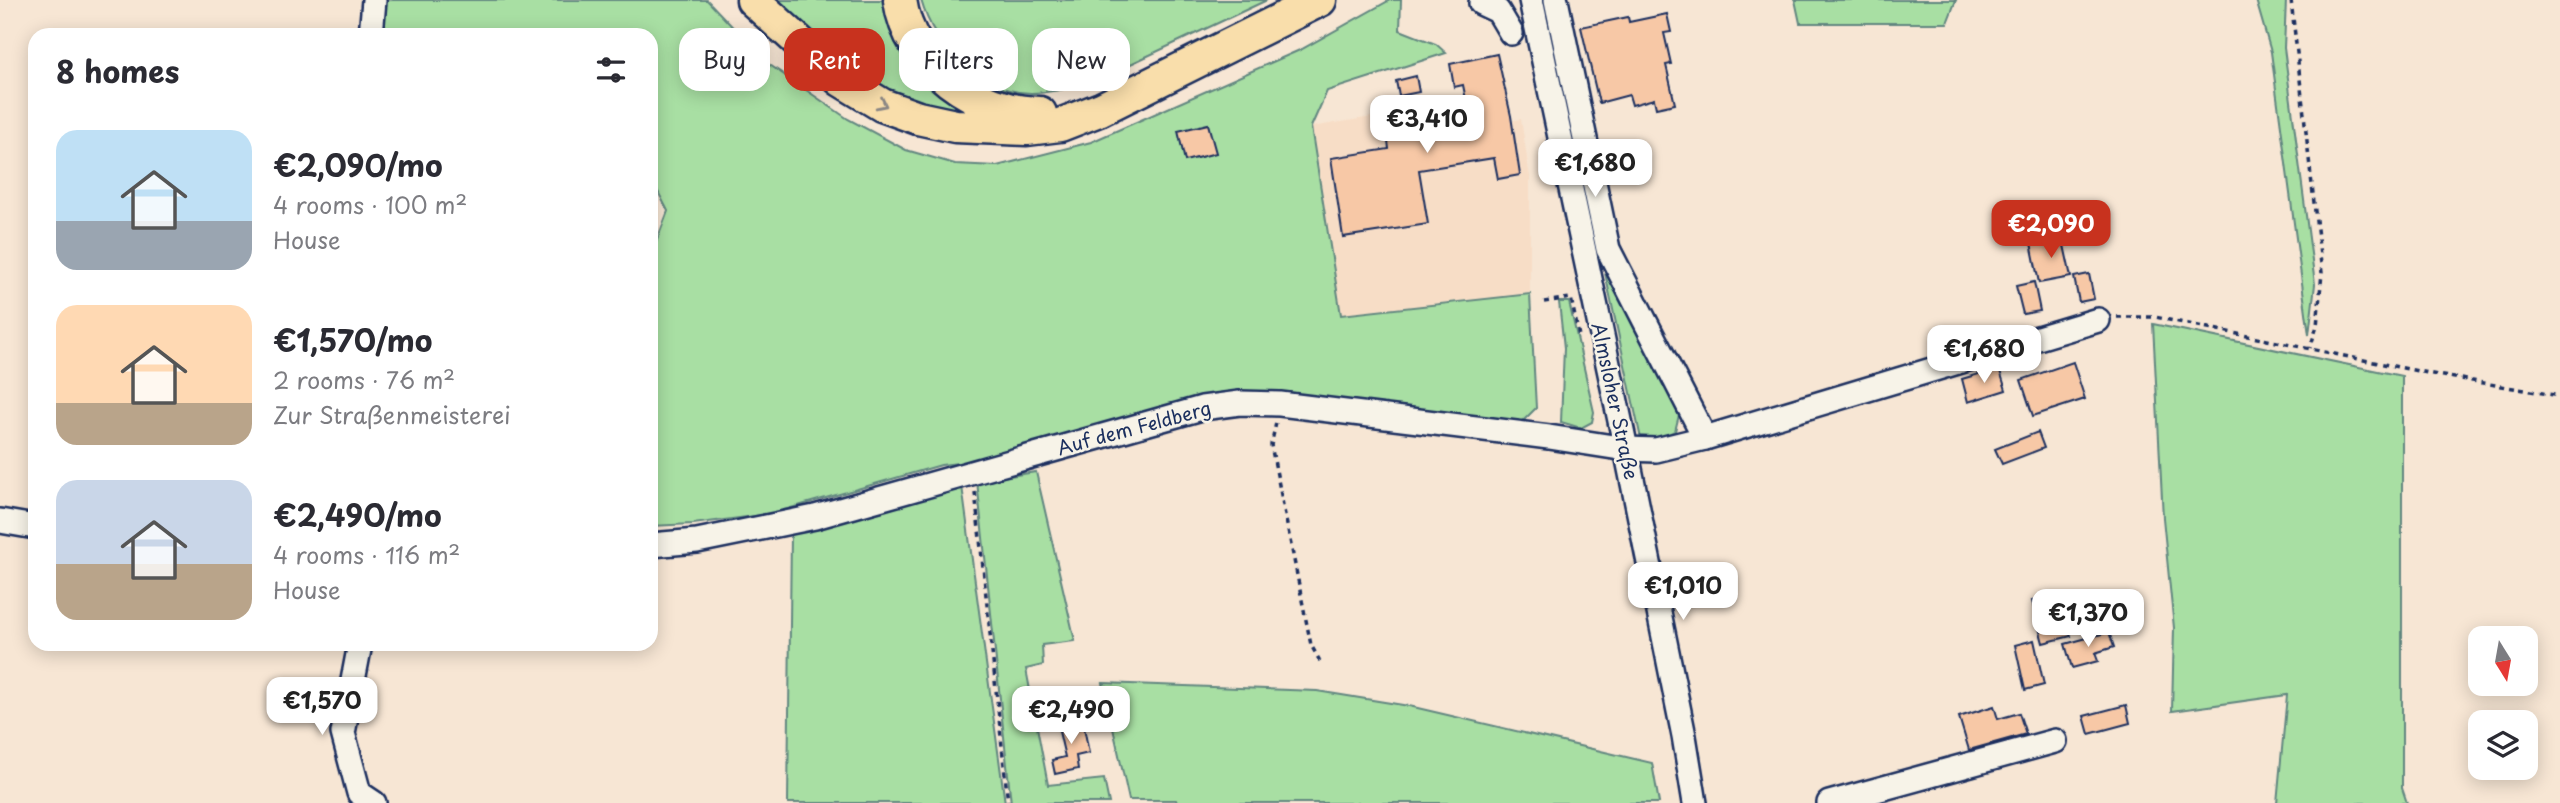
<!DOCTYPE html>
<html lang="en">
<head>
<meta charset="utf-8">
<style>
	:root { --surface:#fff; --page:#f7f7f7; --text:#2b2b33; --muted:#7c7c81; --accent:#c8321e }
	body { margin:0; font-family:"Playpen Sans",sans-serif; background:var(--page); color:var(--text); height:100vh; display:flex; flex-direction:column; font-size:26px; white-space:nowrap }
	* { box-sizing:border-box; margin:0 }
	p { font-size:23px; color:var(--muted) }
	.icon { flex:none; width:38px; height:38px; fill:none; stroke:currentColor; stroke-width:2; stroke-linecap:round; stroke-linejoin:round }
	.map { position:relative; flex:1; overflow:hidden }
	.panel { position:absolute; left:28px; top:28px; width:630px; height:623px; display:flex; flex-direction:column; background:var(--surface); border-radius:21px; box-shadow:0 4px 18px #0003 }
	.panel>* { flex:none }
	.hud { position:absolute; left:679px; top:28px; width:665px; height:63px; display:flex; gap:14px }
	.needle { width:46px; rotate:169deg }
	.fabs { position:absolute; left:2468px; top:626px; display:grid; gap:14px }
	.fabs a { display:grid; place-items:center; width:70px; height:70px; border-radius:14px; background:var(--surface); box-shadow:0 4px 18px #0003; font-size:35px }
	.price { position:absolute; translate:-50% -60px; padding:0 16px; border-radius:14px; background:#fff; color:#222; font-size:23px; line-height:46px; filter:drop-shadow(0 2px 4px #0008) }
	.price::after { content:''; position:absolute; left:50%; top:42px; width:21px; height:16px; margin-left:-10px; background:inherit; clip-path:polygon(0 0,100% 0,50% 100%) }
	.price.current { background:var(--accent); color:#fff }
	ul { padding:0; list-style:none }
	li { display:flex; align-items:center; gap:21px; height:175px; padding:0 28px }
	li span { display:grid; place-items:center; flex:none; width:196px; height:140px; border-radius:21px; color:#555 }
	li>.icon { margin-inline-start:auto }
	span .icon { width:84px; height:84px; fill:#fffc; stroke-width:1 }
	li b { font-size:30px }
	h2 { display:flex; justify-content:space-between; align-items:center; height:84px; padding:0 28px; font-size:30px }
	.pill { padding:0 24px; border-radius:21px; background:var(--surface); box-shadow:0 4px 18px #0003; font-size:24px; line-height:63px }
	.pill.current { background:var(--accent); color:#fff }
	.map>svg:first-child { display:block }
	.built { fill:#f7ddc6 }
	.green { fill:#a8dfa3; stroke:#628780; stroke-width:2 }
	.building { fill:#f7c8a6; stroke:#1b2f5e; stroke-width:2 }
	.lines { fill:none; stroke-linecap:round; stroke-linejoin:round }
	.minor-casing { stroke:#1b2f5e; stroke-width:28 }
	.highway-casing { stroke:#1b2f5e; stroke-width:37 }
	.path { stroke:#1b2f5e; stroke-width:3.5; stroke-dasharray:5 5; stroke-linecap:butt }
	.minor { stroke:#f7f3e8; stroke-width:23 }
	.highway { stroke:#f9deab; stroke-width:32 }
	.oneway { stroke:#8a8684 }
	.labels { text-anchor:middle; stroke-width:5; stroke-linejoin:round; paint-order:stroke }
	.street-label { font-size:19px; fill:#1b2f5e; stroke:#f7f3e8 }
</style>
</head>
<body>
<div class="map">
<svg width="2560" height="803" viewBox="0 0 2560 803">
	<rect width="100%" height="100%" fill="#f7e6d4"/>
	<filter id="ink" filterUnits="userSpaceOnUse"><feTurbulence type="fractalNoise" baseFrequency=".0143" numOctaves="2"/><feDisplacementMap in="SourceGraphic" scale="14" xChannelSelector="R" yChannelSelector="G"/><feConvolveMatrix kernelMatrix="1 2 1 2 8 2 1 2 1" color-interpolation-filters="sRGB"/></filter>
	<g filter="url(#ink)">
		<polygon class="built" points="1461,102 1469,129 1521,119 1530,177 1530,294 1341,315 1311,127"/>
		<g class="green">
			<polygon points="383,0 707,0 767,63 848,119 906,150 955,164 997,166 1091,142 1302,49 1390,0 1401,0 1400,30 1436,44 1446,53 1327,91 1311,127 1341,315 1530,294 1536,408 1521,423 1220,395 1188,400 1030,449 977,461 941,465 770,514 693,524 651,526 651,256 668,211 651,178 651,35 380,35"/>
			<path d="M768,0h117c7,22 13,47 27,66 14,20 38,36 58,51l-83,-22 -46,-23z"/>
			<path d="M921,0h346l-177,83c-19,5 -39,10 -59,10 -51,-1 -97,-46 -110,-93z"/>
			<polygon points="1795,0 1956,0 1947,23 1800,23"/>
			<polygon points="2256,0 2286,0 2284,48 2315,284 2309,335 2271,52"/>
			<polygon points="1604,268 1617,277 1679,415 1675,431 1657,439 1641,439"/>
			<polygon points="1559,302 1569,302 1594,412 1592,422 1581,428 1561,422 1564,348"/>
			<polygon points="2153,324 2402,376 2402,788 2407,803 2277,803 2287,695 2172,711 2174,628 2163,518"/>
			<polygon points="1036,472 1075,641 1042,645 1043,665 1026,669 1048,785 1104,779 1109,803 1011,803 977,481"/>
			<polygon points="962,486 1005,803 788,803 791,534"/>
			<polygon points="1103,683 1317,691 1409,706 1652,763 1659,803 1177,803 1176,800 1129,800"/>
		</g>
		<g class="building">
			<polygon points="1667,14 1671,32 1664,33 1671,64 1666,65 1675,104 1656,108 1654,99 1632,105 1629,95 1599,103 1581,27 1628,17 1629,22"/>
			<polygon points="1497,54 1511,116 1520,175 1498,179 1494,158 1419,170 1428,224 1343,237 1331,158 1389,149 1386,126 1469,114 1463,85 1454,87 1450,64"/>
			<polygon points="1416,76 1419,92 1399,96 1396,81"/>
			<polygon points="1208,124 1216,153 1185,161 1178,131"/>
			<polygon points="2062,236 2071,277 2039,283 2031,243"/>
			<polygon points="2089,274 2094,299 2079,302 2074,277"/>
			<polygon points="2034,282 2040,311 2023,314 2016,286"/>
			<polygon points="2073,362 2085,399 2033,416 2021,380"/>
			<polygon points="1999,368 2006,390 1968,402 1962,379"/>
			<polygon points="2038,432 2044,448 2002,464 1995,449"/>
			<polygon points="2060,594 2071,636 2043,643 2032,601"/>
			<polygon points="2109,632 2114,647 2095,653 2098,661 2072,668 2065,644"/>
			<polygon points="2034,640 2044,685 2025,690 2015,645"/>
			<polygon points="2126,705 2130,723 2089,734 2084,716"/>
			<polygon points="1994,706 1998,719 2019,713 2026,734 1969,750 1959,717"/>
			<polygon points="1074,720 1077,723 1083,722 1089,753 1076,756 1078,769 1055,774 1052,760 1065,757 1058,727"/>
		</g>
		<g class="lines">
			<defs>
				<g id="minor">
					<polyline points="1531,0 1626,449 1684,736 1695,803"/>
					<polyline points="1556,0 1608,249 1705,438"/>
					<polyline points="1481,3 1498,11 1511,33"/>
					<polyline points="371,35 374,0"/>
					<polyline points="0,521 35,527"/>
					<polyline points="651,545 697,541 815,517 1202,408 1240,403 1280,404 1549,437 1626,449 1656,450 1705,438 2098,320"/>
					<polyline points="360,644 343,733 359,793 374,803"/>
					<polyline points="1829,803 2055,741"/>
				</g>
				<g id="highway">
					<polyline points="753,0 841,80 882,105 918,118 955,126 1027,129 1060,125 1101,109 1320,0"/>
					<path d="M900,0c9,66 77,113 140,113"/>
				</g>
			</defs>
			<use href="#minor" class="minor-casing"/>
			<use href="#highway" class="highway-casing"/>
			<g class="path">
				<polyline points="2291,0 2322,273 2317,326 2310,348"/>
				<polyline points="1544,302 1571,298 1579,336"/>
				<polyline points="2117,317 2155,317 2437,375 2560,396"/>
				<polyline points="1276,423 1271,445 1311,645 1321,663"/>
				<polyline points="975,492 1008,803"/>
			</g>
			<use href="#minor" class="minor"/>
			<use href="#highway" class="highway"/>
		</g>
		<defs><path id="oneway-chevron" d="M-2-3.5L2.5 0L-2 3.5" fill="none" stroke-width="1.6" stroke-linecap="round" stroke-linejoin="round" transform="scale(1.75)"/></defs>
		<use class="oneway" href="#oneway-chevron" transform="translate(882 104) rotate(26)"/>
	</g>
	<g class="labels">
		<g class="street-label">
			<text transform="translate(1615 401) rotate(78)" y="7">Almsloher Straße</text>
			<text transform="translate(1134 428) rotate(-15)" y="7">Auf dem Feldberg</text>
		</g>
	</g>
</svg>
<div class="fabs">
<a><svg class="needle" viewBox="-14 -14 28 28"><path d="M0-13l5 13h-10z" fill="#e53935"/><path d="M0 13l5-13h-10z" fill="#7c7c81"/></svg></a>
<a><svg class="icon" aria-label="layers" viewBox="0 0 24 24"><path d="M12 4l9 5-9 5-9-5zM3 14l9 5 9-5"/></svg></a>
</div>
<b class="price" style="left:1427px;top:155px">€3,410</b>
<b class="price" style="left:1595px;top:199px">€1,680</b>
<b class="price current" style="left:2051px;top:260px">€2,090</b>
<b class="price" style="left:1984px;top:385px">€1,680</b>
<b class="price" style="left:1683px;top:622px">€1,010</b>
<b class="price" style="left:2088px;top:649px">€1,370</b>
<b class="price" style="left:322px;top:737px">€1,570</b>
<b class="price" style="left:1071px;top:746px">€2,490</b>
<div class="hud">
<a class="pill">Buy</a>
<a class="pill current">Rent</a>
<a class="pill">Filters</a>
<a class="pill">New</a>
</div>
<section class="panel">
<h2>8 homes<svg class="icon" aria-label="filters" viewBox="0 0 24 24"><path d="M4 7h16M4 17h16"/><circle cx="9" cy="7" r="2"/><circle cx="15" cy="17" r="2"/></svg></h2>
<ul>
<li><span style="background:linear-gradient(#bfe0f5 65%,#9aa5b1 0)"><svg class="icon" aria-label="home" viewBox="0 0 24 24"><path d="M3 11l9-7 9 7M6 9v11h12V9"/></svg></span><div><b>€2,090/mo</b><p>4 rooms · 100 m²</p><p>House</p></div></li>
<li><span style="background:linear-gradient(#ffd9b3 70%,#b9a48a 0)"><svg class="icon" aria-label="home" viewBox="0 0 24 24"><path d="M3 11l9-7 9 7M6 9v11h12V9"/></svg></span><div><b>€1,570/mo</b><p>2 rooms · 76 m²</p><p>Zur Straßenmeisterei</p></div></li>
<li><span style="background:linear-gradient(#c9d6e8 60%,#b9a48a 0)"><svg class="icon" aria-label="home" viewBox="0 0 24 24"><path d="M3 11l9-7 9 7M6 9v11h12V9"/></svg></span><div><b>€2,490/mo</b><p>4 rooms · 116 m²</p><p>House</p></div></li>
</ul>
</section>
</div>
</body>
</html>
